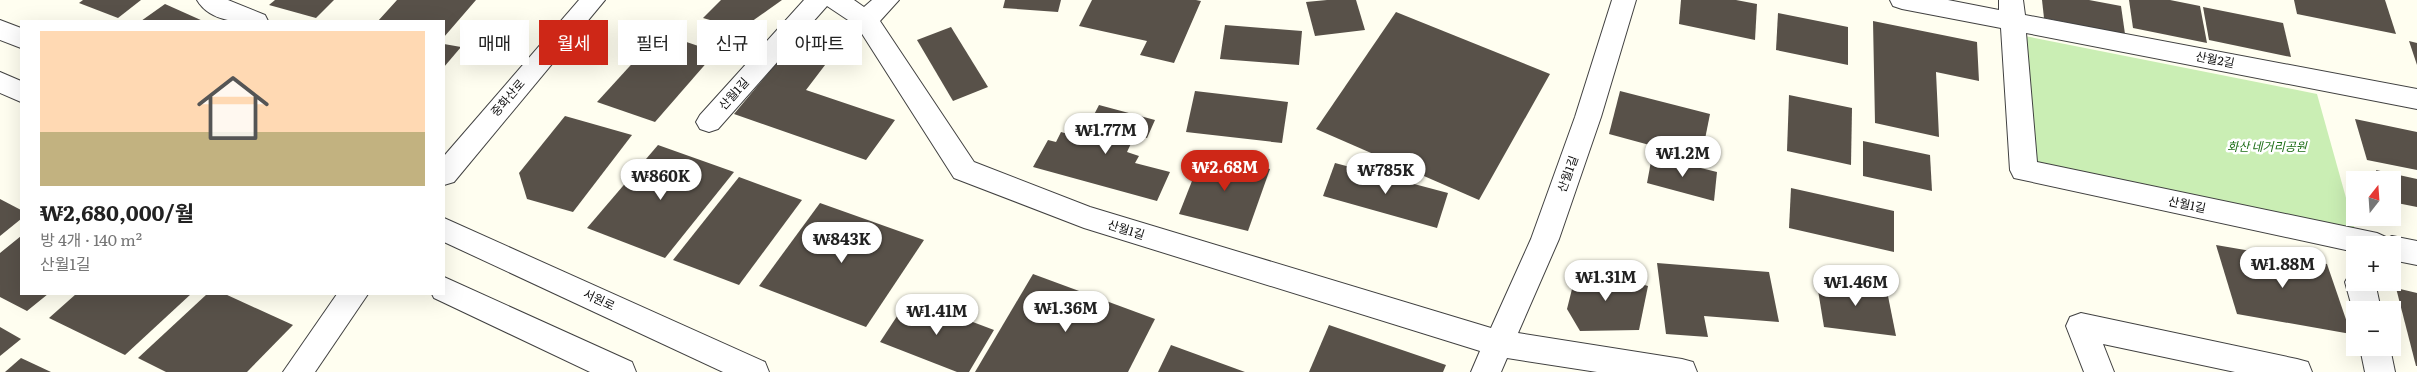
<!DOCTYPE html>
<html lang="ko">
<head>
<meta charset="utf-8">
<style>
	:root { --surface:#fff; --page:#f6f6f6; --text:#222; --muted:#767676; --accent:#ce2717 }
	body { margin:0; font-family:Literata,"Noto Sans KR",serif; background:var(--page); color:var(--text); height:100vh; display:flex; flex-direction:column; font-size:19px; white-space:nowrap }
	* { box-sizing:border-box; margin:0 }
	p { font-size:16px; color:var(--muted) }
	.icon { flex:none; width:28px; height:28px; fill:none; stroke:currentColor; stroke-width:2; stroke-linecap:round; stroke-linejoin:round }
	.map { position:relative; flex:1; overflow:hidden }
	.side { position:absolute; left:20px; top:20px; width:425px; height:275px; display:flex; flex-direction:column; background:var(--surface); border-radius:0px; box-shadow:0 5px 20px #0002 }
	.side>* { flex:none }
	.hud { position:absolute; left:460px; top:20px; width:475px; height:45px; display:flex; gap:10px }
	.needle { width:32px; rotate:17deg }
	.fabs { position:absolute; left:2346px; top:171px; display:grid; gap:10px }
	.fabs a { display:grid; place-items:center; width:55px; height:55px; border-radius:0px; background:var(--surface); box-shadow:0 5px 20px #0002; font-size:25px }
	.price { position:absolute; translate:-50% -42px; padding:0 11px; border-radius:18px; background:#fff; color:#222; font-size:16px; line-height:32px; filter:drop-shadow(0 1px 2px #0008) }
	.price::after { content:''; position:absolute; left:50%; top:30px; width:15px; height:11px; margin-left:-8px; background:inherit; clip-path:polygon(0 0,100% 0,50% 100%) }
	.price.on { background:var(--accent); color:#fff }
	ul { padding:0; list-style:none }
	li { display:grid; align-content:center; gap:10px; height:265px; padding:0 20px }
	li span { display:grid; place-items:center; height:155px; border-radius:0px; color:#555 }
	li>.icon { margin-inline-start:auto }
	span .icon { width:90px; height:90px; fill:#fffc; stroke-width:1 }
	li b { font-size:21px }
	.chip { padding:0 18px; border-radius:0px; background:var(--surface); box-shadow:0 5px 20px #0002; font-size:18px; line-height:45px }
	.chip.on { background:var(--accent); color:#fff }
	.map>svg:first-child { display:block }
	.green { fill:#caeeb4 }
	.building { fill:#585149 }
	.lines { fill:none; stroke-linecap:round; stroke-linejoin:round }
	.minor-casing { stroke:#414141; stroke-width:2 }
	.minor { fill:#fff; fill-rule:evenodd }
	.labels { text-anchor:middle; stroke-width:5; stroke-linejoin:round; paint-order:stroke }
	.street-label { font-size:12px; fill:#0e0e0e; stroke:#fff }
	.park-label { font-size:12px; font-style:italic; fill:#1d6e17; stroke:#fff }
</style>
</head>
<body>
<div class="map">
<svg width="2417" height="372" viewBox="0 0 2417 372">
	<rect width="100%" height="100%" fill="#fffef0"/>
	<polygon class="green" points="2020,35 2317,94 2355,230 2032,161"/>
	<g class="building">
		<polygon points="83,0 141,0 118,18 79,3"/>
		<polygon points="275,0 334,0 316,18 269,5"/>
		<polygon points="397,0 476,0 444,37 444,21 378,21"/>
		<polygon points="721,0 782,0 741,29 703,18"/>
		<polygon points="1005,0 1061,0 1058,12 1003,8"/>
		<polygon points="1092,0 1196,0 1201,1 1174,63 1140,55 1147,41 1079,26"/>
		<polygon points="1327,0 1356,0 1365,30 1315,36 1306,2"/>
		<polygon points="1681,0 1736,0 1757,4 1755,40 1679,24"/>
		<polygon points="2042,0 2089,0 2121,6 2125,34 2044,18"/>
		<polygon points="2129,0 2170,0 2200,6 2207,43 2133,28"/>
		<polygon points="2294,0 2385,0 2396,34 2297,14"/>
		<polygon points="165,4 203,21 141,21"/>
		<polygon points="2203,7 2283,23 2291,57 2209,40"/>
		<polygon points="1396,12 1550,74 1479,200 1316,129"/>
		<polygon points="1778,13 1848,27 1848,65 1776,50"/>
		<polygon points="1873,21 1977,42 1979,81 1936,72 1939,137 1875,123"/>
		<polygon points="1225,25 1302,31 1299,65 1220,59"/>
		<polygon points="951,27 988,87 953,101 917,40"/>
		<polygon points="660,33 716,52 655,122 597,102"/>
		<polygon points="799,36 838,48 806,90 895,120 866,160 734,114"/>
		<polygon points="2409,41 2417,43 2417,65"/>
		<polygon points="444,44 461,47 444,67"/>
		<polygon points="1195,91 1288,102 1282,143 1186,132"/>
		<polygon points="1620,91 1710,114 1701,159 1609,134"/>
		<polygon points="1789,95 1852,108 1851,165 1787,151"/>
		<polygon points="1099,105 1155,120 1147,138 1135,135 1127,152 1139,156 1135,163 1170,172 1157,201 1033,167 1048,140 1056,142 1061,132 1082,138"/>
		<polygon points="565,116 632,135 573,212 527,199 519,173"/>
		<polygon points="2355,119 2417,132 2417,170 2367,160"/>
		<polygon points="1863,141 1930,155 1932,191 1863,176"/>
		<polygon points="658,145 734,172 665,258 587,228"/>
		<polygon points="1203,153 1270,169 1248,231 1179,214"/>
		<polygon points="1652,156 1717,172 1714,201 1647,183"/>
		<polygon points="1335,163 1448,193 1437,228 1323,196"/>
		<polygon points="2376,170 2417,179 2417,207 2392,202 2392,180 2379,180"/>
		<polygon points="739,177 802,200 739,285 673,260"/>
		<polygon points="1791,188 1894,211 1894,252 1789,228"/>
		<polygon points="0,199 21,210 21,219 0,236"/>
		<polygon points="820,203 924,240 866,327 759,286"/>
		<polygon points="21,236 21,294 48,294 27,311 0,297 0,253"/>
		<polygon points="2216,245 2327,264 2351,334 2237,314"/>
		<polygon points="1657,263 1769,272 1779,322 1704,316 1708,337 1666,334"/>
		<polygon points="1578,265 1648,286 1639,330 1580,331 1567,309"/>
		<polygon points="1033,274 1155,319 1128,372 975,372"/>
		<polygon points="1816,278 1886,286 1896,336 1824,327"/>
		<polygon points="2396,288 2417,293 2417,366 2416,366"/>
		<polygon points="76,294 191,294 125,355 49,318"/>
		<polygon points="207,294 225,294 293,325 247,372 166,372 138,358"/>
		<polygon points="909,298 994,330 969,372 957,372 880,342"/>
		<polygon points="1329,325 1446,365 1443,372 1309,372"/>
		<polygon points="0,327 21,339 0,356"/>
		<polygon points="1171,345 1245,372 1158,372"/>
		<polygon points="21,358 51,372 5,372"/>
	</g>
	<g class="lines">
		<defs>
			<g id="minor">
				<path d="M197,0h31l37,15 3,6c-23,2 -57,3 -71,-21z"/>
				<polygon points="579,0 605,0 454,182 444,185 444,156"/>
				<polygon points="804,0 854,0 864,7 872,0 899,0 880,21 974,162 1090,207 1491,328 1531,239 1575,117 1612,0 1636,0 1601,117 1559,239 1518,333 1682,359 1693,362 1697,372 1597,372 1507,358 1501,372 1471,372 1480,351 1084,228 954,178 857,26 827,6 718,129 709,132 700,129 696,122 700,115"/>
				<polygon points="1890,0 1948,0 1999,10 1999,0 2023,0 2025,15 2417,89 2417,109 2026,33 2037,162 2377,233 2388,238 2392,236 2417,241 2417,265 2392,260 2392,245 2355,245 2355,252 2014,178 2010,170 2001,28 1902,9 1893,6"/>
				<polygon points="0,20 21,28 21,48 0,40"/>
				<polygon points="0,72 21,81 21,102 0,93"/>
				<polygon points="444,218 765,362 769,372 723,372 444,242"/>
				<polygon points="2355,272 2355,282 2375,282 2381,310 2355,310 2355,318 2345,282 2350,273"/>
				<polygon points="444,277 632,362 636,372 590,372 434,298 432,294 444,294"/>
				<polygon points="337,294 368,294 315,372 283,372"/>
				<polygon points="2081,313 2297,359 2308,362 2312,372 2235,372 2103,344 2114,372 2084,372 2066,326 2070,317"/>
				<polygon points="2360,348 2390,348 2395,372 2365,372"/>
			</g>
		</defs>
		<use href="#minor" class="minor-casing"/>
		<use href="#minor" class="minor"/>
	</g>
	<g class="labels">
		<g class="street-label">
			<text transform="translate(2215 60) rotate(11)" y="4">산월2길</text>
			<text transform="translate(734 94) rotate(-48)" y="4">산월1길</text>
			<text transform="translate(508 98) rotate(-49)" y="4">중화산로</text>
			<text transform="translate(1568 174) rotate(-70)" y="4">산월1길</text>
			<text transform="translate(2187 205) rotate(12)" y="4">산월1길</text>
			<text transform="translate(1126 230) rotate(17)" y="4">산월1길</text>
			<text transform="translate(599 300) rotate(25)" y="4">서원로</text>
		</g>
		<g class="park-label">
			<text x="2267" y="151">화산 네거리공원</text>
		</g>
	</g>
</svg>
<div class="fabs">
<a><svg class="needle" viewBox="-14 -14 28 28"><path d="M0-13l5 13h-10z" fill="#e53935"/><path d="M0 13l5-13h-10z" fill="#767676"/></svg></a>
<a>+</a>
<a>−</a>
</div>
<b class="price" style="left:1106px;top:155px">₩1.77M</b>
<b class="price" style="left:1683px;top:178px">₩1.2M</b>
<b class="price on" style="left:1225px;top:192px">₩2.68M</b>
<b class="price" style="left:1386px;top:195px">₩785K</b>
<b class="price" style="left:661px;top:201px">₩860K</b>
<b class="price" style="left:842px;top:264px">₩843K</b>
<b class="price" style="left:2283px;top:289px">₩1.88M</b>
<b class="price" style="left:1606px;top:302px">₩1.31M</b>
<b class="price" style="left:1856px;top:307px">₩1.46M</b>
<b class="price" style="left:1066px;top:333px">₩1.36M</b>
<b class="price" style="left:937px;top:336px">₩1.41M</b>
<div class="hud">
<a class="chip">매매</a>
<a class="chip on">월세</a>
<a class="chip">필터</a>
<a class="chip">신규</a>
<a class="chip">아파트</a>
</div>
<section class="side">
<ul>
<li><span style="background:linear-gradient(#ffd9b3 65%,#c2b280 0)"><svg class="icon" aria-label="home" viewBox="0 0 24 24"><path d="M3 11l9-7 9 7M6 9v11h12V9"/></svg></span><div><b>₩2,680,000/월</b><p>방 4개 · 140 m²</p><p>산월1길</p></div></li>
</ul>
</section>
</div>
</body>
</html>
